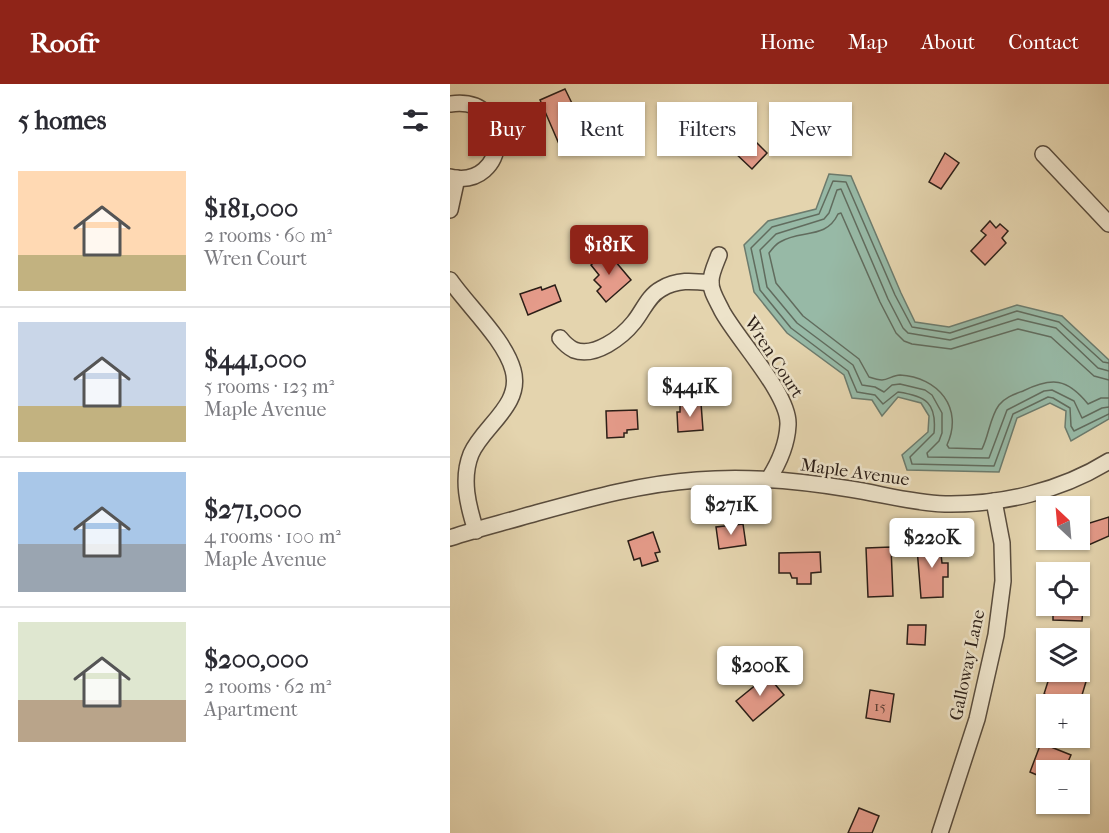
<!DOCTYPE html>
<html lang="en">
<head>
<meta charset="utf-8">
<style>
	:root { --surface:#fff; --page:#f2f2f3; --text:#2b2b33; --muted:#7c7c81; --line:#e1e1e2; --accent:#8f2418 }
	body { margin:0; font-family:"IM FELL French Canon",serif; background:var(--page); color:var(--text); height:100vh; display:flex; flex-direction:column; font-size:22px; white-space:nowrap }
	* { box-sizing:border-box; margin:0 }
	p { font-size:20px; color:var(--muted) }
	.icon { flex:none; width:33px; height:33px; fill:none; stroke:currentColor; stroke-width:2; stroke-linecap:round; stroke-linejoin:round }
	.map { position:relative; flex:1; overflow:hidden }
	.panel { display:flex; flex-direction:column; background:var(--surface); width:450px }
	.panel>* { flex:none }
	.top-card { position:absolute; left:18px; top:18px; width:550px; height:54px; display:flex; gap:12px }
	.needle { width:39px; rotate:334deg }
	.fabs { position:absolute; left:586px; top:412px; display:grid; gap:12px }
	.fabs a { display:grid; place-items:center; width:54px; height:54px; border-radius:0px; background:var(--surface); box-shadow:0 2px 4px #0004; font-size:30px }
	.price { position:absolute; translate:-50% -51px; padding:0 14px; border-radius:6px; background:#fff; color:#222; font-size:20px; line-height:39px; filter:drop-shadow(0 2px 3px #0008) }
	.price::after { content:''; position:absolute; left:50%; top:36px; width:18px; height:14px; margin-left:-9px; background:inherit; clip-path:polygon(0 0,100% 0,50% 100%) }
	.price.selected { background:var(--accent); color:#fff }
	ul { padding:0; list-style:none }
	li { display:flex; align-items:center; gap:18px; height:150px; padding:0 18px }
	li+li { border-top:2px solid var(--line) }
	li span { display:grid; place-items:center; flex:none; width:168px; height:120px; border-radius:0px; color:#555 }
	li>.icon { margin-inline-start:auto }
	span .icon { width:72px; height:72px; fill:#fffc; stroke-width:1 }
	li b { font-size:26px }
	h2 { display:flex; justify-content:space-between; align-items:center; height:72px; padding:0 18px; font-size:26px }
	.chip { padding:0 21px; border-radius:0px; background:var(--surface); box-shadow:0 2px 4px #0004; font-size:21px; line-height:54px }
	.chip.selected { background:var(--accent); color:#fff }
	header { display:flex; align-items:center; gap:36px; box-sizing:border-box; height:84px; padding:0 30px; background:var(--accent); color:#fff }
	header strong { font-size:28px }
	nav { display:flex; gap:33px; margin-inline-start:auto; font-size:21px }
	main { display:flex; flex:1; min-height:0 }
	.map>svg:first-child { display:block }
	.water { fill:#97b9a6; stroke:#6c7b6d; stroke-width:1.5 }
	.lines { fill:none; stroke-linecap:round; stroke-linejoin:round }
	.shore { stroke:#616c5e; stroke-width:1.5 }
	.building { fill:#e59b8a; stroke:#2b1e17; stroke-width:1.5 }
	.minor-casing { stroke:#594c3d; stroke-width:18 }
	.minor { stroke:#ede3ca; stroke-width:15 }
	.labels { text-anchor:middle; stroke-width:5; stroke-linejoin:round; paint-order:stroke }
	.number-label { font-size:15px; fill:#5a3d34 }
	.street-label { font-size:18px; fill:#2b1e17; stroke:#ede3ca }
</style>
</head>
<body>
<header>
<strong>Roofr</strong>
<nav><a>Home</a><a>Map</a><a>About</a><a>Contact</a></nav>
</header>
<main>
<section class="panel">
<h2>5 homes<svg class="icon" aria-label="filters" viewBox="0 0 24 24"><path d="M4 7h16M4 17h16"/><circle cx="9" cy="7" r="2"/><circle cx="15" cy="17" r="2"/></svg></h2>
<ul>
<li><span style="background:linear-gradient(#ffd9b3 70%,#c2b280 0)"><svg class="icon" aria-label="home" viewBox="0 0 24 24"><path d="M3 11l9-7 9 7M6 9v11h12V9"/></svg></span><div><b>$181,000</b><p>2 rooms · 60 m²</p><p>Wren Court</p></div></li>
<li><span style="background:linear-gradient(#c9d6e8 70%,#c2b280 0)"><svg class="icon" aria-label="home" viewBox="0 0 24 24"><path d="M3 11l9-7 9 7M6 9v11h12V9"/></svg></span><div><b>$441,000</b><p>5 rooms · 123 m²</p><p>Maple Avenue</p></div></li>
<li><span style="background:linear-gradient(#a9c7e8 60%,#9aa5b1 0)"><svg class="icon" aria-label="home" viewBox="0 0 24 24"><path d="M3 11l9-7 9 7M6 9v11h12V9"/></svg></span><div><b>$271,000</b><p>4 rooms · 100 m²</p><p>Maple Avenue</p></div></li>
<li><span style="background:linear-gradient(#dfe7d0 65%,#b9a48a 0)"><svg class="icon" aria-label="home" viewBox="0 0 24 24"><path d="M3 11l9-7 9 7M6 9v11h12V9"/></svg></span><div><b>$200,000</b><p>2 rooms · 62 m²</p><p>Apartment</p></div></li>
</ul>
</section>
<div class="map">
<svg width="659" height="749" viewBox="0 0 659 749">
	<rect width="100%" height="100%" fill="#e4d4ae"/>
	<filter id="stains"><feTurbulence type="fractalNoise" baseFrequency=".00333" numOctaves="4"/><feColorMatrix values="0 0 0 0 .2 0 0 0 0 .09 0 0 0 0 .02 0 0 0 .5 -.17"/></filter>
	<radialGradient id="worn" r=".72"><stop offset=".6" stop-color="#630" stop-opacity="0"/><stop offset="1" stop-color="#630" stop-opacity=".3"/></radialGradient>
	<polygon class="water" points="379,90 401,92 451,209 465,238 499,243 567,221 612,232 659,276 659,335 621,357 615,343 616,327 600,319 567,334 549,388 457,386 452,371 478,348 479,332 471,319 448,313 432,332 422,316 402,314 394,291 337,249 304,208 294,161 318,137 366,125"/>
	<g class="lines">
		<g class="shore">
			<path d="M659,279l-6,-1 -44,-40 -42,-11 -67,22 -38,-6 -17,-32 -49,-113 -13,-1 -14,33 -47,13 -21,21 9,42 31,38 57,43 9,21 18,3 8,9 15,-12c28,4 39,11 36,41l-24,24 2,7 82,2 19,-52 35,-17 5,1 17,10 1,18 3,5 35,-17"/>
			<polyline points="659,287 648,284 606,244 568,235 500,256 458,249 453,244 438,215 391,105 387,106 379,129 374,135 326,150 310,166 317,203 347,239 403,281 412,301 425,303 434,308 442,301 450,300 475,306 482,311 492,329 492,349 489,357 477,369 478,373 539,374 557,326 594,307 602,306 624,317 632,334 652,324 659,323"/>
			<path d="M659,296l-15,-4 -43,-39 -33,-8 -67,20 -39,-5 -8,-3 -8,-8 -16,-31 -39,-89 -3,1c-12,26 -38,15 -58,28 -4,2 -8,7 -11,11l7,30 27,33 56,43 10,18c3,1 10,3 13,3 6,0 11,-5 18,-5 38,2 64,33 47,70l2,3 33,1c7,-14 8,-32 17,-44 6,-8 16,-11 24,-14 29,-14 44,-13 65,13l13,-6h8"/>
		</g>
	</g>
	<g class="building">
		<polygon points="115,5 136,48 109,60 90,16"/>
		<polygon points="287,22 306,41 302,45 306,50 302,54 317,69 302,85 283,67 292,57 272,38"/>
		<polygon points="495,69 509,79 491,105 479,98"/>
		<polygon points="540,137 546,144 550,140 558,147 552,154 556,159 535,181 521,167 536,151 531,147"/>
		<polygon points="158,166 167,175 165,177 181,196 156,218 147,207 151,203 144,196 149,191 141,181"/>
		<polygon points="105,201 111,217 78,231 70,210 91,203 92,206"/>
		<polygon points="251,319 253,346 228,348 227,328 230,328 230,321"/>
		<polygon points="187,326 188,345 177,346 177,349 174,349 174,353 157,354 156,327"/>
		<polygon points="659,433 659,452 634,463 630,450 630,442"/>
		<polygon points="293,440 296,461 269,465 266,443"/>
		<polygon points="203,448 210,468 205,469 208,477 192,482 190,474 184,476 178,457"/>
		<polygon points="489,452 492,479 498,479 498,493 493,493 493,513 471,514 467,464 476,463 476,453"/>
		<polygon points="441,463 443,512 418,513 416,464"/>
		<polygon points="370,468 371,488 361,489 361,500 347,500 347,494 342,494 340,489 329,489 329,469"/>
		<polygon points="603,522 633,522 632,537 603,536"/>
		<polygon points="458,541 476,541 475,561 457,560"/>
		<polygon points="313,586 334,611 303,637 286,617 308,599 304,593"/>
		<polygon points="601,588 626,588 638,591 629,621 594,621 597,611 594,610"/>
		<polygon points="420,606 444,610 440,638 416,634"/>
		<polygon points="591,659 621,671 614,687 596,687 594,694 580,688"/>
		<polygon points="409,724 429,732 422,749 398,749"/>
	</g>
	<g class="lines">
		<defs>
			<g id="minor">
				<path d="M0,20c66,-10 59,87 0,73"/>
				<polyline points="593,70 659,140"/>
				<polyline points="0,126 7,94"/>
				<path d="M269,171c-3,8 -8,18 -8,26 -1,10 7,21 11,30 15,28 68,84 66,114 -1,21 -9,38 -20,55"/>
				<path d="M0,196c18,26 55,60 63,90 10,35 -30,56 -42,84 -10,25 -3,52 5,77"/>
				<path d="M110,254c4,5 8,9 14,12 21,8 48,-13 60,-28 9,-11 14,-26 27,-33 16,-10 32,-8 50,-6"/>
				<path d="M0,454c26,-9 52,-15 79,-23 55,-15 110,-31 168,-35 48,-4 105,1 153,9 32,5 63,14 95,15 56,1 116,-13 164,-43"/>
				<polyline points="490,749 527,635 546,551 553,497 552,459 544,417"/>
			</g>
		</defs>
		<use href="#minor" class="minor-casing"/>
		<use href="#minor" class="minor"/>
	</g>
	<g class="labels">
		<g class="number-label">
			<text x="430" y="627">15</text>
		</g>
		<g class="street-label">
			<text transform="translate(324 273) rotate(57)" y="6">Wren Court</text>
			<text transform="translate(405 388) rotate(8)" y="6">Maple Avenue</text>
			<text transform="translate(517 581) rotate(-78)" y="6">Galloway Lane</text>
		</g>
	</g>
	<rect width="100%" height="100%" filter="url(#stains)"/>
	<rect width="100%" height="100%" fill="url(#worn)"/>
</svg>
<div class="fabs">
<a><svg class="needle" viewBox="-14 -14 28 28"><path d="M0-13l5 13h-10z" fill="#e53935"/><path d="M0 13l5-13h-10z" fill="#7c7c81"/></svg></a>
<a><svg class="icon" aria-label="locate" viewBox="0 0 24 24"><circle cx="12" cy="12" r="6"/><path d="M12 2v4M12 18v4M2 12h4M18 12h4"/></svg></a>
<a><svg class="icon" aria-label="layers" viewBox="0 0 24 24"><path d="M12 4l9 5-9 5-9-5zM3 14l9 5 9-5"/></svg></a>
<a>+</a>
<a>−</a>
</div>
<b class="price selected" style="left:159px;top:192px">$181K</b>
<b class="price" style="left:240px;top:334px">$441K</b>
<b class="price" style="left:281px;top:452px">$271K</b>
<b class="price" style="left:482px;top:485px">$220K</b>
<b class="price" style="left:310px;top:613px">$200K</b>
<div class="top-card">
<a class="chip selected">Buy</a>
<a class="chip">Rent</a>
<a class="chip">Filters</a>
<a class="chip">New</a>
</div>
</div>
</main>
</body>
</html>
